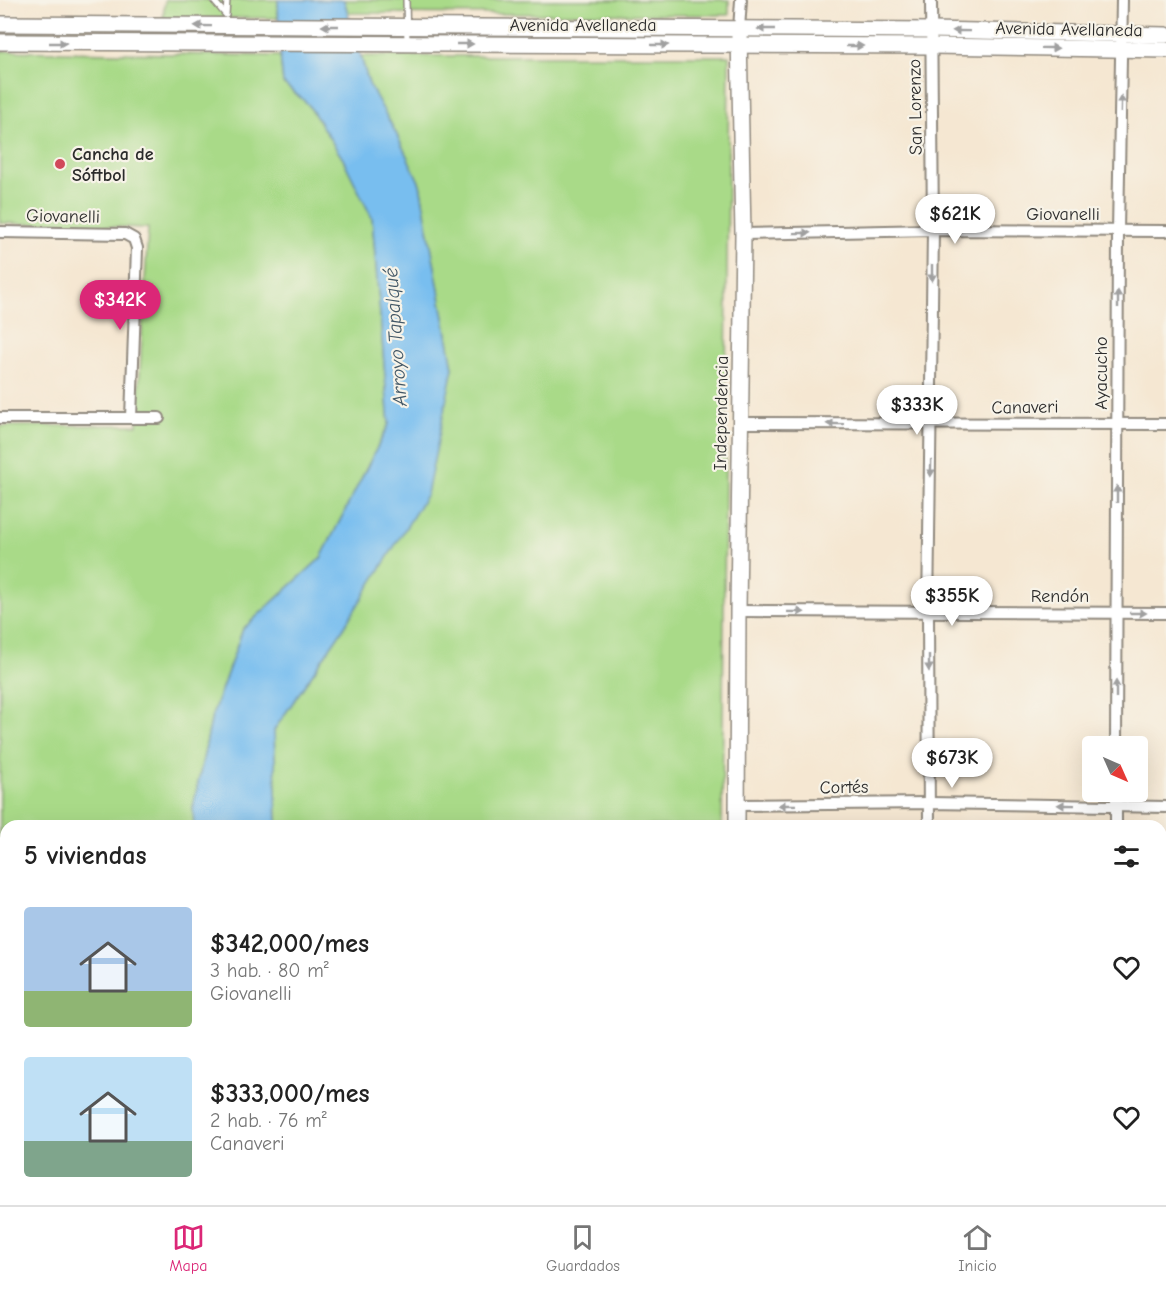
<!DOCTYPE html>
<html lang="es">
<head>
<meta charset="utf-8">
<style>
	:root { --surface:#fff; --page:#f6f6f6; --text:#222; --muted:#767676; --line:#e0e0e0; --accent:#db2777 }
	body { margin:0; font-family:"Comic Neue",sans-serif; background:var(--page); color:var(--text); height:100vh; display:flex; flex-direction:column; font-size:22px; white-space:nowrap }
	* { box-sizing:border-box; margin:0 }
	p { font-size:20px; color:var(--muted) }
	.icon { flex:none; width:33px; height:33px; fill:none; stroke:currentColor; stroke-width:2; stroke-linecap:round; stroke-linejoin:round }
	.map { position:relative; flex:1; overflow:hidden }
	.drawer { position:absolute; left:0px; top:820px; width:1167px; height:386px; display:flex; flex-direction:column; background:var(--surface); border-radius:18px 18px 0 0; box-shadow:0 6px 24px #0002 }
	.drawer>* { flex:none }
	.needle { width:39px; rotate:135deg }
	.buttons { position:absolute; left:1082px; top:736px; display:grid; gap:12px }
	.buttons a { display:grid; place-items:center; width:66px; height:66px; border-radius:6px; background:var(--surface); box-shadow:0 6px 24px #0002; font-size:30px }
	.price { position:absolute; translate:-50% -51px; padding:0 14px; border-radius:21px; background:#fff; color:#222; font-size:20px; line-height:39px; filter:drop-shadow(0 2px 3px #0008) }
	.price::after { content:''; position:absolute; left:50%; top:36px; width:18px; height:14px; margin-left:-9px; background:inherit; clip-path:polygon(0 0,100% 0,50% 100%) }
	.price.selected { background:var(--accent); color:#fff }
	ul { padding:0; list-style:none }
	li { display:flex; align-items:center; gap:18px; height:150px; padding:0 24px }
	li span { display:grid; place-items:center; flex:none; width:168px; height:120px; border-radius:6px; color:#555 }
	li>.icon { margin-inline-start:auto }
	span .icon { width:72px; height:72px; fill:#fffc; stroke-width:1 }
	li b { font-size:26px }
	h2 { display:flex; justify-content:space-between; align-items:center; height:72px; padding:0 24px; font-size:26px }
	.dock { display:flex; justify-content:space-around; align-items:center; height:84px; border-top:2px solid var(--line); background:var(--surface); font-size:16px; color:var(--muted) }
	.dock a { display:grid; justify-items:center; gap:3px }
	.dock .selected { color:var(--accent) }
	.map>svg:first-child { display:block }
	.green { fill:#a9da88; stroke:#6a825a; stroke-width:1.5 }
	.water { fill:#78beef; stroke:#52748d; stroke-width:1.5 }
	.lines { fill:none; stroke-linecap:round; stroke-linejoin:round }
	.lane-casing { stroke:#90897e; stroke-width:8 }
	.street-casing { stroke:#90897e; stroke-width:14 }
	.secondary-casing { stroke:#90897e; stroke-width:18 }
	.lane { stroke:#fff; stroke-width:5 }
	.street { stroke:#fff; stroke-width:10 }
	.secondary { stroke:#fff; stroke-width:15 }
	.oneway { fill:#a0a0a0 }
	.poi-dot { fill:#d1495b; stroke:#f7f3e8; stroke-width:2 }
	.labels { text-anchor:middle; stroke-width:4.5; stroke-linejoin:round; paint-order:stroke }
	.street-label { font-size:18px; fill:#2b2b2b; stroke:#f7f3e8 }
	.poi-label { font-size:18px; font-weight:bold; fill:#2b2b2b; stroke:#f7f3e8; text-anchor:start }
	.water-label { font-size:20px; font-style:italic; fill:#425766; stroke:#f7f3e8 }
</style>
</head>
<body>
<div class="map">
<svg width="1166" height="1205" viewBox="0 0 1166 1205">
	<rect width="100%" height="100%" fill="#f7f3e8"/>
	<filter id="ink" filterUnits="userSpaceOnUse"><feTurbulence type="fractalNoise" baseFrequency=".0167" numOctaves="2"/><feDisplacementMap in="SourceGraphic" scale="12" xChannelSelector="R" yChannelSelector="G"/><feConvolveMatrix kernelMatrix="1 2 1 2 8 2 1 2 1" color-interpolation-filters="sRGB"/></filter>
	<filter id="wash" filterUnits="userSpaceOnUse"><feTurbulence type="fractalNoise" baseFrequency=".008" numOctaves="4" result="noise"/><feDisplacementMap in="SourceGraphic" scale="24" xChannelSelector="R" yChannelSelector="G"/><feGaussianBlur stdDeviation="1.35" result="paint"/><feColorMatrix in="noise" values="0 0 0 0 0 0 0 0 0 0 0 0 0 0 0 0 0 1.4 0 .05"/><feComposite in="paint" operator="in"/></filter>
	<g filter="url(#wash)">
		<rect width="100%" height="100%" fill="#f5e7d2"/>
		<g class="green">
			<polygon points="165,0 278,0 278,18 163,18"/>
			<polygon points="344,0 729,0 729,15 348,13"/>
			<polygon points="0,32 724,36 724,39 0,35"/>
			<polygon points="0,51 280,56 283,83 308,104 343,159 372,218 389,424 321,558 243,629 212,716 193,807 194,826 6,826 6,1200 90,1200 89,1205 0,1205 0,426 137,425 148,228 0,223"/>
			<polygon points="361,56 729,56 722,826 277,826 274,730 341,632 448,389 453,368 420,184 396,133 369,84"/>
			<polygon points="153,1200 719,1200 719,1205 151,1205"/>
		</g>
		<polygon class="water" points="278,0 344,0 369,84 396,133 420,184 453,368 427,494 341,632 274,730 277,826 194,826 193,807 212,716 243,629 321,558 389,424 372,218 343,159 308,104 283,83 279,44"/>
	</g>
	<g filter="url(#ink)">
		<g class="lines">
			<defs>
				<g id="lane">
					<polyline points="213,0 226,15 227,0"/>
					<polyline points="406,0 407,42"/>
				</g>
				<g id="street">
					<polyline points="739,29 741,0"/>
					<polyline points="0,232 125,234 134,239 137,248 131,418"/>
					<polyline points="743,234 933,230 1166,231"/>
					<polyline points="0,418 159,418"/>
					<polyline points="740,423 1166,424"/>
					<polyline points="738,611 1166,613"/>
					<polyline points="1116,747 1118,231 1122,0"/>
					<polyline points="737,805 929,803 1166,807"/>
					<polyline points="929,826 928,613 933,230 931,0"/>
					<polyline points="1116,826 1116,792"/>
					<polyline points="1161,988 1166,988"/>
					<polyline points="923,1200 923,1205"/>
				</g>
				<g id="secondary">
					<polyline points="0,24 931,30 1166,35"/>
					<polyline points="0,42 931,46 1166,50"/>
					<polyline points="737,826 738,611 743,234 739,35"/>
					<polyline points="1161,1192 1166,1192"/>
					<polyline points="735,1205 735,1200"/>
				</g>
			</defs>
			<use href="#lane" class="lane-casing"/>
			<use href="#street" class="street-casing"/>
			<use href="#secondary" class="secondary-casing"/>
			<use href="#lane" class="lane"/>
			<use href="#street" class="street"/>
			<use href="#secondary" class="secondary"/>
		</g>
		<defs><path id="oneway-solid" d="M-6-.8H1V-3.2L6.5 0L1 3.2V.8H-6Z" transform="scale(1.5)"/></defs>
		<g class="oneway">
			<use href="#oneway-solid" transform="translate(203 26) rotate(-179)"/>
			<use href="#oneway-solid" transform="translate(330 26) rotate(180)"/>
			<use href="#oneway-solid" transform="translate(766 29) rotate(-180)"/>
			<use href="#oneway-solid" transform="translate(961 31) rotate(-179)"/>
			<use href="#oneway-solid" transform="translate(58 43)"/>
			<use href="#oneway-solid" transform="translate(465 44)"/>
			<use href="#oneway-solid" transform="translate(660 45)"/>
			<use href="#oneway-solid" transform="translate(855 46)"/>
			<use href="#oneway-solid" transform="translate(1050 48) rotate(1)"/>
			<use href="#oneway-solid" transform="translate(1121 104) rotate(-89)"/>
			<use href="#oneway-solid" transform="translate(802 233) rotate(-1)"/>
			<use href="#oneway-solid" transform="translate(932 273) rotate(90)"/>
			<use href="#oneway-solid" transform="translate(1118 299) rotate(-90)"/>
			<use href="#oneway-solid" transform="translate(835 424) rotate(-179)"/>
			<use href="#oneway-solid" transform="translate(931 468) rotate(91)"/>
			<use href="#oneway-solid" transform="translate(1117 494) rotate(-90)"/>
			<use href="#oneway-solid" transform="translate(796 612) rotate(1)"/>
			<use href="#oneway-solid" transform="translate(1138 613)"/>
			<use href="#oneway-solid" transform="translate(929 663) rotate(90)"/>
			<use href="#oneway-solid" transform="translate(1116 689) rotate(-90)"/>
			<use href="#oneway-solid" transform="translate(787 805) rotate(179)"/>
			<use href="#oneway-solid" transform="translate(1066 805) rotate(-179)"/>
		</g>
	</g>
	<circle class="poi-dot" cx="60" cy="164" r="6"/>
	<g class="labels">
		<g class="street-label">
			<text x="583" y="31">Avenida Avellaneda</text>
			<text transform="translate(1069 29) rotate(1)" y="6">Avenida Avellaneda</text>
			<text transform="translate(915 107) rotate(-91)" y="6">San Lorenzo</text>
			<text x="1063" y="220">Giovanelli</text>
			<text transform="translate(63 216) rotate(1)" y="6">Giovanelli</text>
			<text transform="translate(1101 373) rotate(-90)" y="6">Ayacucho</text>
			<text transform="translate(1025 407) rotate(-1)" y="6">Canaveri</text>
			<text transform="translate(721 413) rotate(-89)" y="6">Independencia</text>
			<text x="1060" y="602">Rendón</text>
			<text transform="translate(844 787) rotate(-1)" y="6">Cortés</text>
		</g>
		<g class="poi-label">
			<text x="72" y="160">Cancha de<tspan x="72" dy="21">Sóftbol</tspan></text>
		</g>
		<g class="water-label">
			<text transform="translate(395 337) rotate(-94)" y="7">Arroyo Tapalqué</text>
		</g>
	</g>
</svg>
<div class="buttons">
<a><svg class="needle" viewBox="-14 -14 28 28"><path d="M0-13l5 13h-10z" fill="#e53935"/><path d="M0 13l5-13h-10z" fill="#767676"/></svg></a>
</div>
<b class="price" style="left:955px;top:245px">$621K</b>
<b class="price selected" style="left:120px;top:331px">$342K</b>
<b class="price" style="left:917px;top:436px">$333K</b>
<b class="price" style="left:952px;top:627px">$355K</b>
<b class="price" style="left:952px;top:789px">$673K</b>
<section class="drawer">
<h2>5 viviendas<svg class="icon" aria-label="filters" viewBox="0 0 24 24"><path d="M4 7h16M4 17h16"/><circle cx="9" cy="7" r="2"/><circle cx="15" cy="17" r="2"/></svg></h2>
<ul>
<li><span style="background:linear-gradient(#a9c7e8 70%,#8fb573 0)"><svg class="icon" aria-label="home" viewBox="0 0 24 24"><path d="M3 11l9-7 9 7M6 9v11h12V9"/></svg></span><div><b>$342,000/mes</b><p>3 hab. · 80 m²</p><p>Giovanelli</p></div><svg class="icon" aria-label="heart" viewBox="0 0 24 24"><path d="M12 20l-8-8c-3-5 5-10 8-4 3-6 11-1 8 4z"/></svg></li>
<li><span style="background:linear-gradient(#bfe0f5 70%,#7fa58c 0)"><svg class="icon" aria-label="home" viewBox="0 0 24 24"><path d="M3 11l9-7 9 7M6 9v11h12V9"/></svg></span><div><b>$333,000/mes</b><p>2 hab. · 76 m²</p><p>Canaveri</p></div><svg class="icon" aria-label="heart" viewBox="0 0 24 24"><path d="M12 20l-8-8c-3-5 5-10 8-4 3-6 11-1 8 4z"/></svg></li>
</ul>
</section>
</div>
<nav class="dock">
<a class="selected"><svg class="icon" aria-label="map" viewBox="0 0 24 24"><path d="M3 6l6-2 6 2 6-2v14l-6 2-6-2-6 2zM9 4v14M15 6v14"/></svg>Mapa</a>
<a><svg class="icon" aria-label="saved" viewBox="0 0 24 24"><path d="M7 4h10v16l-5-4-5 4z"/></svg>Guardados</a>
<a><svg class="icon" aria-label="home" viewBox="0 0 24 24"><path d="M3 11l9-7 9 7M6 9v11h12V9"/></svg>Inicio</a>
</nav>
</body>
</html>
